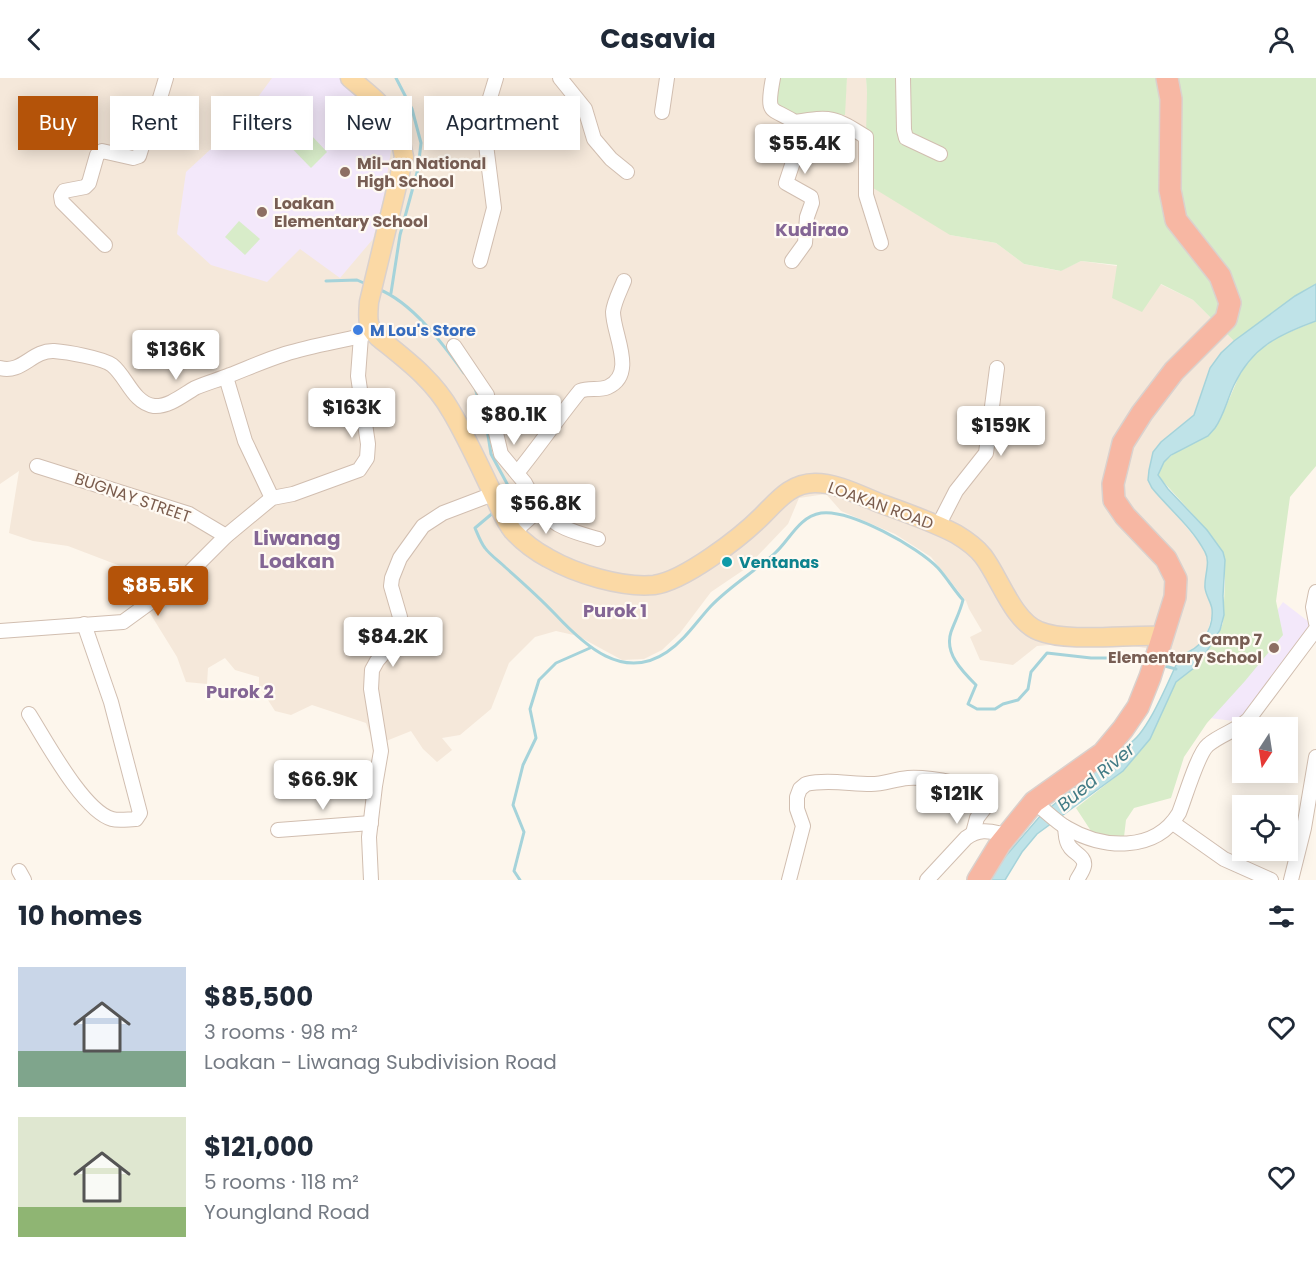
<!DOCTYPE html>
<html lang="en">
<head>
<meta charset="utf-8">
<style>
	:root { --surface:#fff; --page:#f2f2f3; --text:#1f2937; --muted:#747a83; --accent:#b45309 }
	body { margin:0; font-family:Poppins,sans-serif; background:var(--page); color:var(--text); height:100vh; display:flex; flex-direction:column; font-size:22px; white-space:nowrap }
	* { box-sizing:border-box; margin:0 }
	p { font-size:20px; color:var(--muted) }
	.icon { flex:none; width:33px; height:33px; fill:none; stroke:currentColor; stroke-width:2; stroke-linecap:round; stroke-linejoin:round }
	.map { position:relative; height:802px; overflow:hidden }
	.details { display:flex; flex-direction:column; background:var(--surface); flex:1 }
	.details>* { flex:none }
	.hud { position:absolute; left:18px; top:18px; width:600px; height:54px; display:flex; gap:12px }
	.needle { width:39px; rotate:192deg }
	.fabs { position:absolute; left:1232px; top:639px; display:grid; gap:12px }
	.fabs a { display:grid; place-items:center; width:66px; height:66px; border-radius:0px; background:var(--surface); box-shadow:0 3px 15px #0003; font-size:30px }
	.price { position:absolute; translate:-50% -51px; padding:0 14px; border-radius:6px; background:#fff; color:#222; font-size:20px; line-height:39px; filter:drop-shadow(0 2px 3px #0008) }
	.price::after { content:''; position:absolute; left:50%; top:36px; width:18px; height:14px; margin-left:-9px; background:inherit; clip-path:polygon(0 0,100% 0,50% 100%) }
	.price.selected { background:var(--accent); color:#fff }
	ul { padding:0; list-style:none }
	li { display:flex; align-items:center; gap:18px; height:150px; padding:0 18px }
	li span { display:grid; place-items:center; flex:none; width:168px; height:120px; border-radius:0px; color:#555 }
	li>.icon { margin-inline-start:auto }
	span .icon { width:72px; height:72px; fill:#fffc; stroke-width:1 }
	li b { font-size:26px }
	h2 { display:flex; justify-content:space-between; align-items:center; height:72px; padding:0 18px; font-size:26px }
	.chip { padding:0 21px; border-radius:0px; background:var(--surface); box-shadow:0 3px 15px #0003; font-size:21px; line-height:54px }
	.chip.selected { background:var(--accent); color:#fff }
	header { display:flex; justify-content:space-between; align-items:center; height:78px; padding:0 18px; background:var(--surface); font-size:27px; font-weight:700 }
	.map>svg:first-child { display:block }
	.residential { fill:#f5e8da }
	.education { fill:#f3e8fa }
	.green { fill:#d8ecc9 }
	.water { fill:#bfe3e8; stroke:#a5d3da; stroke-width:1.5 }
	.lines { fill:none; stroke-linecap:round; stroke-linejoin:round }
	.stream { stroke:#a5d3da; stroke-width:3 }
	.minor-casing { stroke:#d1beb0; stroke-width:16 }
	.major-casing { stroke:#dad1cd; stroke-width:21 }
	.highway-casing { stroke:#dad1cd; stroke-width:24 }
	.minor { stroke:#fff; stroke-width:14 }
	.major { stroke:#fbd9a5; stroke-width:18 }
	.highway { stroke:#f7b7a3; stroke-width:21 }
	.education-dot { fill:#8d6e63; stroke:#fffaf3; stroke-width:2 }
	.shop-dot { fill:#3f7fe0; stroke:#fffaf3; stroke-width:2 }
	.culture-dot { fill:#0f9aa8; stroke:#fffaf3; stroke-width:2 }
	.labels { text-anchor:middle; stroke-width:4.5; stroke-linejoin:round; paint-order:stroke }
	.education-label { font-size:16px; font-weight:bold; fill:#785e54; stroke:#fffaf3; text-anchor:start }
	.shop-label { font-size:16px; font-weight:bold; fill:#366cbe; stroke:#fffaf3; text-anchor:start }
	.street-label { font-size:16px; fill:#7a5c4d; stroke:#fffaf3 }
	.culture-label { font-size:16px; font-weight:bold; fill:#0d838f; stroke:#fffaf3; text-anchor:start }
	.neighbourhood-label { font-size:18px; font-weight:bold; fill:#846695; stroke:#fffaf3 }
	.water-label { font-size:18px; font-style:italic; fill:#437c86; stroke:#fffaf3 }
	.quarter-label { font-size:20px; font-weight:bold; fill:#846695; stroke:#fffaf3 }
</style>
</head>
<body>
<header><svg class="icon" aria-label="back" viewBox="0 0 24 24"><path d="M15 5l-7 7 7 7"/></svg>Casavia<svg class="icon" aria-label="person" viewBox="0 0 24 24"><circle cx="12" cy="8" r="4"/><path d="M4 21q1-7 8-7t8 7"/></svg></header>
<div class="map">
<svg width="1316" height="802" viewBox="0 0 1316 802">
	<rect width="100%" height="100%" fill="#fdf6ec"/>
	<polygon class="residential" points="0,0 779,0 792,36 844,37 847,0 866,0 867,15 950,157 996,165 1024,186 1060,193 1081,183 1117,188 1142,233 1160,206 1193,222 1234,263 1221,275 1194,337 1153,374 1149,392 1148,402 1201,467 1208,478 1205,511 1213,533 1208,552 1198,570 1191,575 1181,576 1127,567 1075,565 1037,568 1013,587 980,582 970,559 982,553 969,531 966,523 931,479 895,456 841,433 826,416 799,420 788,446 745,491 711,514 680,555 662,572 644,581 622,582 578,558 556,553 535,559 509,585 491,631 460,657 442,660 452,672 437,684 423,671 411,653 381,665 372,661 366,645 312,627 291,637 275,633 259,608 259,599 235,592 225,580 208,590 207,606 186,604 177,579 148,532 153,507 144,497 68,468 33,463 9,455 19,393 0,406"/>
	<g class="education">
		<polygon points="272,0 341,0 378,34 392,67 383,122 373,161 340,200 300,171 267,204 211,187 177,156 186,94 239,45"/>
		<polygon points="1283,524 1313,547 1242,644 1201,639"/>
	</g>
	<g class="green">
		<polygon points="779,0 847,0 845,37 792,36 775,24"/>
		<polygon points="866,0 1316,0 1316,206 1295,218 1234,263 1193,222 1161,206 1142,234 1112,220 1117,187 1081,183 1061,193 1024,186 996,165 950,157 865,105 867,15"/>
		<polygon points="295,40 327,74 311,90 278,56"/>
		<polygon points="239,143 260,161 245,177 225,159"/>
		<polygon points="1316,243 1316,388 1290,419 1276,523 1283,557 1245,603 1207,645 1184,679 1171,720 1134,730 1126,742 1124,759 1115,762 1093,756 1076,730 1123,693 1163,630 1176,604 1199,586 1218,557 1223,545 1225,503 1223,474 1207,452 1160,400 1158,394 1164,384 1224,333 1240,296 1254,276 1278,259"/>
	</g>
	<path class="water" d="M1316,206v37c-38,14 -64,26 -82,64 -7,15 -10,30 -19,43l-7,8 -37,19 -7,7 -6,13 10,14 39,41 16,22 2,8 -2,36 1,19 -4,15 -21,34 -23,18 -26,57 -27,32 -86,63 -15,18 -17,28h-15l14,-22 37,-43 87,-71c19,-8 43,-69 53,-90 19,-3 33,-25 31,-45 -1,-7 -6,-13 -7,-21 -1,-12 6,-26 0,-36 -13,-25 -36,-43 -53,-64l-4,-8 1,-10 4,-18 8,-10 33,-27 16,-47 11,-15 13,-12 61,-45z"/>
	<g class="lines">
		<g class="stream">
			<polyline points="326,203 357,202 366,206"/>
			<path d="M378,211c34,13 65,55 86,84"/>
			<polyline points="391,215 400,157 418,91 421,65 412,31 396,0"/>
			<polyline points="475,310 486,345 491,376 511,413 509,422 504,426"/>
			<path d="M494,434l-19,16c3,7 6,15 10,20 5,7 14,13 20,19 17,15 34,30 50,47 29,31 68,68 112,38 18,-12 30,-31 44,-46 19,-20 43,-34 63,-52 16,-14 24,-37 47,-41 29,-4 97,34 117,55 9,10 16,22 25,32 -3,12 -8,21 -12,32 -7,21 11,39 25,53l-8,19 9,5h18l8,-5 15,-4 10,-11 3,-17 16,-19 44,5h40l15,3"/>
			<polyline points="1161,587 1176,591"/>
			<polyline points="520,802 514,793 524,754 513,727 523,687 536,660 530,631 539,602 556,585 590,570"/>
		</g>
		<defs>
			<g id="minor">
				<polyline points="560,0 585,31 594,61 611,81 627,94"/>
				<path d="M773,0c-8,42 0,27 26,47l-1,22 -12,36 25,14 1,6 -5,14 -2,26 -13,18"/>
				<polyline points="903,0 904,52 906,60 940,76"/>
				<polyline points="662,34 667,0"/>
				<path d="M795,44c37,-6 39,-5 71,15v58l15,48"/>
				<polyline points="105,167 62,124 61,118 64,113 85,109 89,105 97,77 102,73 133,80 139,78 144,62 151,50 166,0"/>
				<polyline points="480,183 494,130 483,43 496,0"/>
				<polyline points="454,268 487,317 501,376 525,405 537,427 533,437 514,454"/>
				<path d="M0,290c22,6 32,-18 54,-17 13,1 48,7 58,14 15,12 21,38 42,41 15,1 29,-11 41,-18 11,-5 23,-8 35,-13 18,-7 36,-15 55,-21 25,-8 51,-12 76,-18l8,-4"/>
				<polyline points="226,299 245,363 272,420"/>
				<polyline points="37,388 189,436 226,458"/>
				<path d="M517,395c22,-27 41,-55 63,-82 9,-4 19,0 28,-4 29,-13 5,-53 5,-75 1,-10 7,-21 11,-31"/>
				<path d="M537,417c3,6 5,12 8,18 10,15 37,21 53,26"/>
				<polyline points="938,448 956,413 986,375 997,290"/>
				<polyline points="1316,514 1313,529 1316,545"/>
				<polyline points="0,553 123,544 185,499 226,458 272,420 293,416 359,392 367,380 368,366 358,298 361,258"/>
				<path d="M29,636c16,25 54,97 83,105 7,2 17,0 24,0l4,-6 -29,-111 -27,-78"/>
				<path d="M1034,724c11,8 21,19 33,26 35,21 88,25 112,-15 6,-15 19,-60 29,-68 13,-11 28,-14 40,-25l68,-91"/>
				<polyline points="1173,745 1224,781 1271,802"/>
				<path d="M1065,749c1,7 0,14 5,20 4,6 16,10 14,19 -1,5 -5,10 -7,14"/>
				<polyline points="278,752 371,745"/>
				<polyline points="19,793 24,802"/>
				<polyline points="371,802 369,759 375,708 381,673 371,611 372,592 377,583 396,561 398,548 400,539 391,508 392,500 400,480 423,448 443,435 493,416"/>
				<path d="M789,802l14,-54 -6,-17v-12l3,-8 6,-5c21,-5 44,0 65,0 13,0 24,-5 37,-6 17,-1 76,6 82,23l-13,17 -4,15"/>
				<path d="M927,802l39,-42c15,-11 26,-6 42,-3"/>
				<polyline points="1291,802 1304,750 1316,679"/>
			</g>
			<path id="major" d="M350,0c32,27 47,36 54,79l-35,145c-1,15 -3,24 9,35 27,22 55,42 73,74 16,27 29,56 43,85 6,12 10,24 19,35 10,11 22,20 35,27 28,16 74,30 106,27 30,-4 86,-47 108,-69 16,-16 29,-33 53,-33 23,0 46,13 67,21 25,9 51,18 74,30 10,6 20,13 27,22 17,22 30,65 56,75 29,12 91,3 124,5"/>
			<polyline id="highway" points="978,802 1000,766 1034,724 1103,675 1123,651 1138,629 1150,599 1175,519 1176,501 1166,481 1125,438 1114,422 1113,406 1123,365 1142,335 1174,293 1226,241 1230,225 1220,198 1176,142 1170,112 1171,21 1167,0"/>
		</defs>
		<use href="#minor" class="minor-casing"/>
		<use href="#major" class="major-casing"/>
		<use href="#highway" class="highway-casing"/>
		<use href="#minor" class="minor"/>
		<use href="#major" class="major"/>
		<use href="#highway" class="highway"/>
	</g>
	<g class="education-dot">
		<circle cx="345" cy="94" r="6"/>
		<circle cx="262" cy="134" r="6"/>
		<circle cx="1274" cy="570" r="6"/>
	</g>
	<circle class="shop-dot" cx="358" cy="252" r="6"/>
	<circle class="culture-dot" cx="727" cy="484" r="6"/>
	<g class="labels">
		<g class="education-label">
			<text x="357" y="91">Mil-an National<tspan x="357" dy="18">High School</tspan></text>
			<text x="274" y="131">Loakan<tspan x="274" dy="18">Elementary School</tspan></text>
			<text x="1262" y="567" text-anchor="end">Camp 7<tspan x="1262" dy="18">Elementary School</tspan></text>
		</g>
		<g class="shop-label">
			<text x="370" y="258">M Lou's Store</text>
		</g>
		<g class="street-label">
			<text transform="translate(133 419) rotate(19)" y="6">BUGNAY STREET</text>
			<text transform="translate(881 427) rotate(20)" y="6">LOAKAN ROAD</text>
		</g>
		<g class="culture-label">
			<text x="739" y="490">Ventanas</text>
		</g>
		<g class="neighbourhood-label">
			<text x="812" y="158">Kudirao</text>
			<text x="615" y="539">Purok 1</text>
			<text x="240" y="620">Purok 2</text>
		</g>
		<g class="water-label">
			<text transform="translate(1096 699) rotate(-40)" y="6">Bued River</text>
		</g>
		<g class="quarter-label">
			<text x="297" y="467">Liwanag<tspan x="297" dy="23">Loakan</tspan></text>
		</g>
	</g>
</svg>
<div class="fabs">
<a><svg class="needle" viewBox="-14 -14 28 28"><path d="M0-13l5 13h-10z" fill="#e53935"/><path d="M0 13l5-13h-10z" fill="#747a83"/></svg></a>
<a><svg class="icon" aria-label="locate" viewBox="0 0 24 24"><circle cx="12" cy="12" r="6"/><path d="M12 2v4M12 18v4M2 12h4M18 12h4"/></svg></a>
</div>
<b class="price" style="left:805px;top:97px">$55.4K</b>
<b class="price" style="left:176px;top:303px">$136K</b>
<b class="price" style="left:352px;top:361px">$163K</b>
<b class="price" style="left:514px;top:368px">$80.1K</b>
<b class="price" style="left:1001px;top:379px">$159K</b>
<b class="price" style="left:546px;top:457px">$56.8K</b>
<b class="price selected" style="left:158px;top:539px">$85.5K</b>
<b class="price" style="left:393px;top:590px">$84.2K</b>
<b class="price" style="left:323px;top:733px">$66.9K</b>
<b class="price" style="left:957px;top:747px">$121K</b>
<div class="hud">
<a class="chip selected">Buy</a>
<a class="chip">Rent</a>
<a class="chip">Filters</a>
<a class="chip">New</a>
<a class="chip">Apartment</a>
</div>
</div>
<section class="details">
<h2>10 homes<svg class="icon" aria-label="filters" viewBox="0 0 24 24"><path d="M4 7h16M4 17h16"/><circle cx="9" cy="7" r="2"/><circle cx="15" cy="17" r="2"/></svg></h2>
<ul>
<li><span style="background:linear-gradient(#c9d6e8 70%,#7fa58c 0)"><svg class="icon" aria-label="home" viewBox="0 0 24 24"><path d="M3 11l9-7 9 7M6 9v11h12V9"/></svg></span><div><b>$85,500</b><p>3 rooms · 98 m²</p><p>Loakan - Liwanag Subdivision Road</p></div><svg class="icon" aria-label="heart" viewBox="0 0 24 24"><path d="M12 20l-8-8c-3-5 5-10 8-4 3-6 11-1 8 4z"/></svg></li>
<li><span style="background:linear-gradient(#dfe7d0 75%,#8fb573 0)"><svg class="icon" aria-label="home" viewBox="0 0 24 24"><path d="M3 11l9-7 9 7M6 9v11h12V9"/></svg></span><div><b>$121,000</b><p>5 rooms · 118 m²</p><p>Youngland Road</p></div><svg class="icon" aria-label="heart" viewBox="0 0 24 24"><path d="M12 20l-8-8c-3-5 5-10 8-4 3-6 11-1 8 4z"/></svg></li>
</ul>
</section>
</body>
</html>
